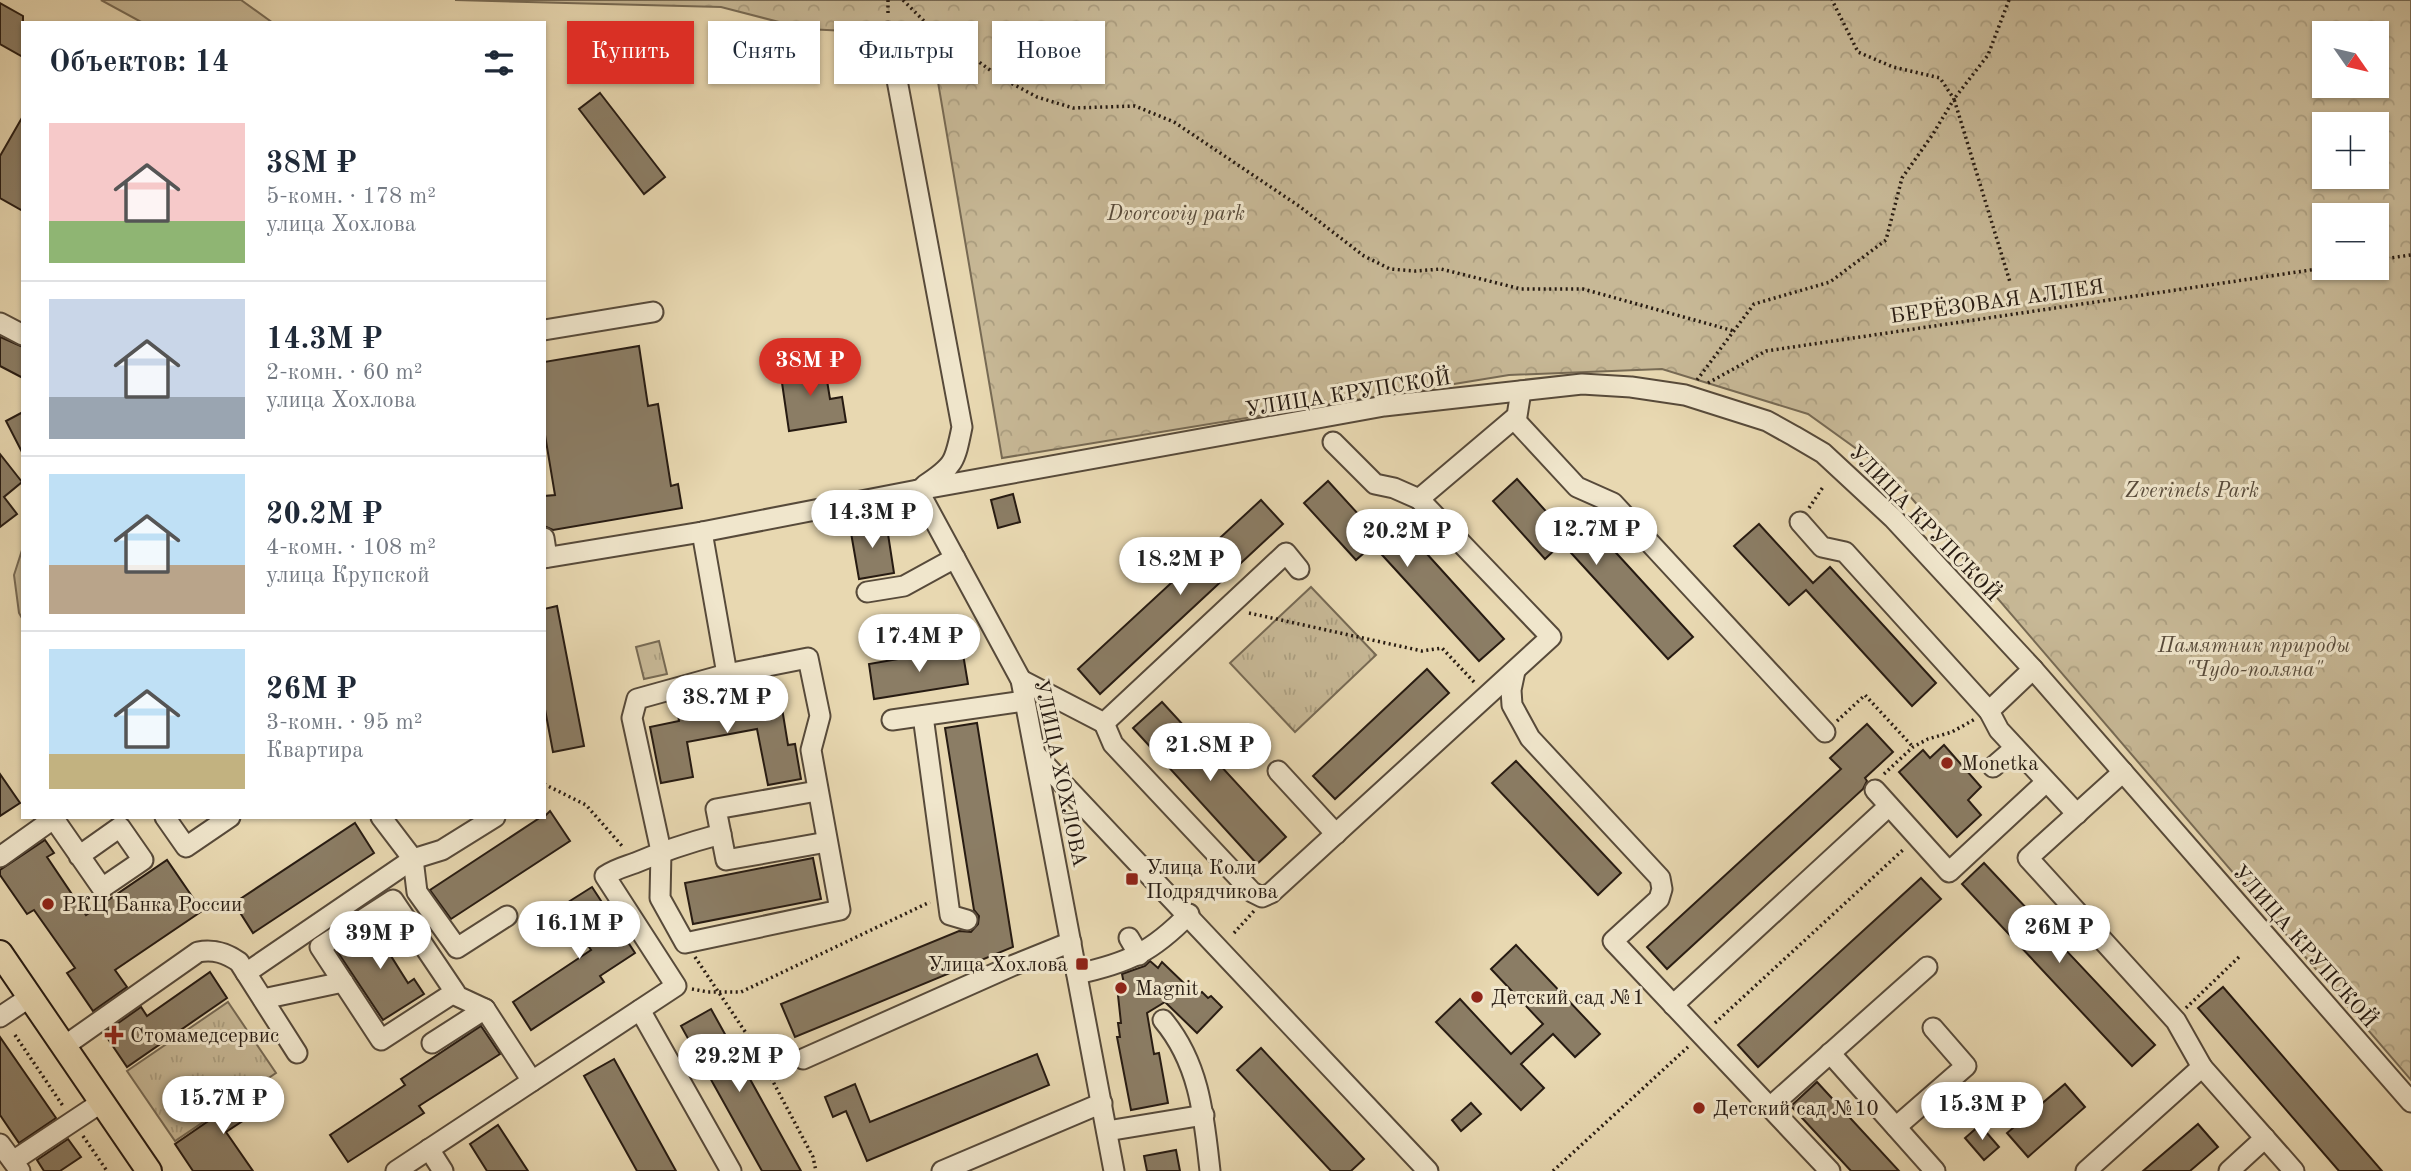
<!DOCTYPE html>
<html lang="ru">
<head>
<meta charset="utf-8">
<style>
	:root { --surface:#fff; --page:#f2f2f3; --text:#1f2937; --muted:#747a83; --line:#e0e1e3; --accent:#d93025 }
	body { margin:0; font-family:"Old Standard TT",serif; background:var(--page); color:var(--text); height:100vh; display:flex; flex-direction:column; font-size:26px; white-space:nowrap }
	* { box-sizing:border-box; margin:0 }
	p { font-size:23px; color:var(--muted) }
	.icon { flex:none; width:38px; height:38px; fill:none; stroke:currentColor; stroke-width:2; stroke-linecap:round; stroke-linejoin:round }
	.map { position:relative; flex:1; overflow:hidden }
	.side { position:absolute; left:21px; top:21px; width:525px; height:798px; display:flex; flex-direction:column; background:var(--surface); border-radius:0px; box-shadow:0 2px 5px #0004 }
	.side>* { flex:none }
	.hud { position:absolute; left:567px; top:21px; width:665px; height:63px; display:flex; gap:14px }
	.needle { width:46px; rotate:124deg }
	.fabs { position:absolute; left:2312px; top:21px; display:grid; gap:14px }
	.fabs a { display:grid; place-items:center; width:77px; height:77px; border-radius:0px; background:var(--surface); box-shadow:0 2px 5px #0004; font-size:35px }
	.price { position:absolute; translate:-50% -60px; padding:0 16px; border-radius:24px; background:#fff; color:#222; font-size:23px; line-height:46px; filter:drop-shadow(0 2px 4px #0008) }
	.price::after { content:''; position:absolute; left:50%; top:42px; width:21px; height:16px; margin-left:-10px; background:inherit; clip-path:polygon(0 0,100% 0,50% 100%) }
	.price.on { background:var(--accent); color:#fff }
	ul { padding:0; list-style:none }
	li { display:flex; align-items:center; gap:21px; height:175px; padding:0 28px }
	li+li { border-top:2px solid var(--line) }
	li span { display:grid; place-items:center; flex:none; width:196px; height:140px; border-radius:0px; color:#555 }
	li>.icon { margin-inline-start:auto }
	span .icon { width:84px; height:84px; fill:#fffc; stroke-width:1 }
	li b { font-size:30px }
	h2 { display:flex; justify-content:space-between; align-items:center; height:84px; padding:0 28px; font-size:30px }
	.tag { padding:0 24px; border-radius:0px; background:var(--surface); box-shadow:0 2px 5px #0004; font-size:24px; line-height:63px }
	.tag.on { background:var(--accent); color:#fff }
	.map>svg:first-child { display:block }
	.grass { fill:url(#grass-tufts); stroke:#776a54; stroke-width:2 }
	.forest { fill:url(#forest-crowns); stroke:#776a54; stroke-width:2; fill-rule:evenodd }
	.garden { fill:#c7b896; stroke:#776a54; stroke-width:2 }
	.building { fill:#8b7d65; stroke:#271b12; stroke-width:2 }
	.lines { fill:none; stroke-linecap:round; stroke-linejoin:round }
	.minor-casing { stroke:#574a3a; stroke-width:23 }
	.major-casing { stroke:#271b12; stroke-width:28 }
	.path { stroke:#271b12; stroke-width:3.5; stroke-dasharray:2 3.5; stroke-linecap:butt }
	.minor { stroke:#f0e6cc; stroke-width:19 }
	.major { stroke:#e8d8b1; stroke-width:24 }
	.poi-dot { fill:#8f2418; stroke:#f0e6cc; stroke-width:2.5 }
	.labels { text-anchor:middle; stroke-width:6; stroke-linejoin:round; paint-order:stroke }
	.park-label { font-size:21px; font-style:italic; fill:#574a3a; stroke:#f0e6cc }
	.street-label { font-size:21px; fill:#271b12; stroke:#f0e6cc }
	.poi-label { font-size:21px; fill:#271b12; stroke:#f0e6cc; text-anchor:start }
</style>
</head>
<body>
<div class="map">
<svg width="2411" height="1171" viewBox="0 0 2411 1171">
	<defs>
		<pattern id="grass-tufts" width="24" height="20" patternUnits="userSpaceOnUse" patternTransform="scale(1.75)"><rect width="24" height="20" fill="#c7b896"/><path d="M3 7l-1-3M5 7V3M7 7l1-3M15 17l-1-3M17 17v-4M19 17l1-3" fill="none" stroke="#ab9e80"/></pattern>
		<pattern id="forest-crowns" width="20" height="18" patternUnits="userSpaceOnUse" patternTransform="scale(1.75)"><rect width="20" height="18" fill="#c7b896"/><path d="M2 6a3 3 0 1 1 6 0M12 15a3 3 0 1 1 6 0" fill="none" stroke="#ab9e80"/></pattern>
	</defs>
	<rect width="100%" height="100%" fill="#e8d8b1"/>
	<filter id="stains"><feTurbulence type="fractalNoise" baseFrequency=".00286" numOctaves="4"/><feColorMatrix values="0 0 0 0 .2 0 0 0 0 .09 0 0 0 0 .02 0 0 0 .5 -.17"/></filter>
	<radialGradient id="worn" r=".72"><stop offset=".6" stop-color="#630" stop-opacity="0"/><stop offset="1" stop-color="#630" stop-opacity=".3"/></radialGradient>
	<g class="grass">
		<polygon points="1311,587 1376,655 1295,732 1230,663"/>
		<polygon points="659,641 667,674 644,679 636,647"/>
		<polygon points="228,1002 276,1073 175,1141 127,1071"/>
	</g>
	<path class="forest" d="M455,0h1956v1080l-521,-607 -82,-59 -146,-45 -153,6 -507,83 -72,-423 -124,-6 -85,-22zM2324,33h52v53h-52zM2324,124h52v53h-52zM2324,215h52v53h-52z"/>
	<g class="garden">
		<polygon points="101,0 241,0 273,23 143,23"/>
		<polygon points="23,547 23,620 19,613 14,575"/>
	</g>
	<g class="building">
		<polygon points="0,3 23,16 23,57 0,44"/>
		<polygon points="600,93 665,177 644,194 579,109"/>
		<polygon points="23,116 23,211 0,198 0,156"/>
		<polygon points="0,337 23,347 23,378 0,366"/>
		<polygon points="639,346 648,406 658,404 671,486 678,484 682,508 553,530 544,526 544,496 555,495 544,429 544,362"/>
		<polygon points="824,362 830,399 842,397 846,422 789,431 780,369"/>
		<polygon points="23,412 23,454 6,421"/>
		<polygon points="0,454 22,482 4,497 17,514 0,527"/>
		<polygon points="1517,479 1569,537 1587,521 1693,637 1668,659 1562,543 1545,559 1493,501"/>
		<polygon points="1328,481 1380,538 1398,522 1504,639 1479,661 1373,545 1356,560 1304,503"/>
		<polygon points="1013,494 1020,522 998,528 991,500"/>
		<polygon points="1261,500 1283,524 1100,694 1078,669"/>
		<polygon points="886,521 894,573 859,579 850,527"/>
		<polygon points="1759,524 1813,583 1830,567 1936,683 1912,706 1806,590 1789,605 1734,546"/>
		<polygon points="557,606 584,746 553,752 544,704 544,609"/>
		<polygon points="962,648 968,684 874,699 869,664"/>
		<polygon points="1427,669 1449,693 1335,799 1313,776"/>
		<polygon points="770,690 773,704 781,702 788,745 795,744 801,779 768,785 757,729 687,742 693,777 661,783 650,727 679,721 677,707"/>
		<polygon points="1162,702 1286,837 1257,864 1133,728"/>
		<polygon points="977,723 1013,947 795,1037 781,1004 959,931 971,932 978,924 979,916 974,910 945,728"/>
		<polygon points="1867,724 1893,752 1865,778 1867,781 1863,789 1667,969 1647,947 1841,769 1830,758"/>
		<polygon points="1944,745 1981,787 1968,800 1981,815 1957,837 1899,772 1923,750 1930,758"/>
		<polygon points="1516,761 1621,873 1598,895 1492,783"/>
		<polygon points="0,774 20,803 0,816"/>
		<polygon points="550,811 570,841 451,919 430,890 541,817 544,817"/>
		<polygon points="355,823 374,853 253,933 234,903"/>
		<polygon points="45,840 54,853 47,857 86,915 167,860 202,911 115,970 127,987 93,1011 67,973 75,968 34,910 27,914 0,875 0,870"/>
		<polygon points="813,858 821,899 693,924 685,883"/>
		<polygon points="1984,863 2155,1045 2132,1066 1962,884"/>
		<polygon points="1921,878 1941,899 1758,1067 1738,1045"/>
		<polygon points="592,887 635,953 600,976 604,982 531,1030 513,1002 591,950 562,906"/>
		<polygon points="382,922 401,950 391,956 408,983 414,979 424,994 383,1020 337,951"/>
		<polygon points="1516,945 1600,1034 1575,1057 1553,1034 1521,1064 1544,1088 1521,1110 1436,1022 1460,999 1511,1054 1543,1024 1491,969"/>
		<polygon points="1150,961 1158,968 1162,962 1190,989 1192,987 1199,994 1202,992 1208,998 1211,996 1222,1007 1197,1033 1165,1002 1147,1013 1154,1054 1159,1053 1168,1103 1131,1110 1117,1037 1120,1037 1118,1023 1121,1023 1117,986 1124,984 1122,974 1145,966"/>
		<polygon points="210,972 227,998 127,1067 104,1033 141,1007 147,1016"/>
		<polygon points="2223,987 2382,1171 2339,1171 2198,1008"/>
		<polygon points="711,1009 801,1171 762,1171 681,1026"/>
		<polygon points="481,1026 500,1054 419,1106 424,1113 348,1162 330,1135 405,1085 401,1079"/>
		<polygon points="0,1037 56,1118 19,1143 0,1115"/>
		<polygon points="1261,1048 1364,1159 1351,1171 1331,1171 1237,1070"/>
		<polygon points="1037,1054 1049,1085 867,1161 846,1111 833,1117 825,1097 855,1084 870,1122"/>
		<polygon points="614,1059 676,1171 637,1171 584,1076"/>
		<polygon points="265,1082 276,1099 226,1132 253,1171 193,1171 175,1144"/>
		<polygon points="1817,1082 1899,1171 1851,1171 1791,1106"/>
		<polygon points="2065,1084 2085,1107 2028,1157 2007,1133"/>
		<polygon points="1471,1103 1481,1114 1461,1131 1452,1120"/>
		<polygon points="2198,1124 2218,1147 2190,1171 2143,1171"/>
		<polygon points="498,1125 528,1171 487,1171 470,1144"/>
		<polygon points="1980,1125 1999,1147 1984,1160 1965,1138"/>
		<polygon points="68,1139 81,1157 60,1171 44,1171 37,1160"/>
		<polygon points="1176,1150 1180,1171 1147,1171 1144,1156"/>
	</g>
	<g class="lines">
		<defs>
			<g id="minor">
				<path d="M888,32l74,395c-7,35 -8,39 -37,58"/>
				<polyline points="0,323 23,335"/>
				<polyline points="544,330 653,312"/>
				<polyline points="1514,419 1577,487 1613,503 1825,732"/>
				<polyline points="1333,442 1375,484 1394,488 1419,499"/>
				<polyline points="918,490 1021,680 1114,1171"/>
				<polyline points="1800,522 1822,547 1845,552 1989,711"/>
				<polyline points="702,532 727,674"/>
				<polyline points="544,538 547,557"/>
				<polyline points="544,558 702,532 918,490 1384,406 1582,384 1631,387 1685,395 1767,421 1794,436 1823,453 1893,518 2033,669 2411,1102"/>
				<polyline points="867,592 904,586 955,558"/>
				<polygon points="808,658 820,716 811,750 840,910 685,943 660,898 661,851 632,718 637,699 727,674"/>
				<polyline points="2033,669 1989,711 1999,730 2077,814"/>
				<polyline points="1515,671 1511,690 1512,705 1530,738 1660,878 1662,889 1659,899 1613,941 1830,1171"/>
				<polyline points="1021,680 1104,723 1286,553 1299,569"/>
				<polyline points="923,716 950,915 967,920"/>
				<polyline points="892,720 1024,701"/>
				<polyline points="1104,723 1113,744 1252,892 1262,897 1271,893 1551,637 1419,499 1517,416 1521,391"/>
				<polyline points="1036,755 1428,1171"/>
				<polyline points="1993,767 2015,748"/>
				<polyline points="1278,771 1336,834"/>
				<polyline points="2123,772 2028,858 2176,1021 2202,1067"/>
				<polyline points="1875,790 1949,872 2046,782"/>
				<polyline points="817,791 716,809 726,860 827,842"/>
				<polyline points="165,817 186,847 230,817"/>
				<polyline points="381,817 413,859 417,892 457,948 507,916"/>
				<path d="M54,819c16,23 32,46 48,69l41,-28 -23,-33 -41,29"/>
				<polyline points="0,857 56,817"/>
				<polyline points="1129,938 1139,955"/>
				<polyline points="246,973 413,859 442,850 495,817"/>
				<path d="M1077,974c51,-11 75,-22 112,-60"/>
				<polyline points="455,992 381,1040 320,947 393,900 455,992 457,996 485,1009 532,1081"/>
				<polyline points="263,999 343,982"/>
				<polyline points="1673,1005 1889,806"/>
				<polyline points="640,1010 731,1171"/>
				<polyline points="0,1017 30,997"/>
				<path d="M1163,1020c37,44 41,97 47,151"/>
				<polyline points="432,1043 485,1009"/>
				<path d="M63,1047l135,-95c16,-3 28,1 41,10l58,91"/>
				<polyline points="1830,1053 1935,1171"/>
				<polyline points="803,1059 1014,965 1071,942"/>
				<polyline points="1770,1107 1927,967"/>
				<polyline points="1896,1127 1966,1066 1933,1028"/>
				<polyline points="1107,1131 1204,1115"/>
				<polyline points="0,1144 20,1171"/>
				<polyline points="429,1149 443,1171"/>
				<polyline points="13,1161 102,1102"/>
				<path d="M396,1171l280,-185 -71,-110c10,-7 19,-9 30,-13 28,-12 56,-21 86,-29"/>
				<polyline points="942,1171 1102,1103"/>
				<polyline points="2086,1171 2202,1067 2294,1171"/>
				<polyline points="2229,1171 2265,1138"/>
			</g>
			<polyline id="major" points="0,953 149,1171"/>
		</defs>
		<use href="#minor" class="minor-casing"/>
		<use href="#major" class="major-casing"/>
		<g class="path">
			<polyline points="888,0 888,15"/>
			<polyline points="903,0 924,21 998,76 1037,97 1073,108 1135,106 1174,122 1299,206 1364,256 1390,269 1415,271 1441,269 1521,289 1583,289 1734,331"/>
			<polyline points="2009,0 1988,55 1954,99 2010,282"/>
			<polyline points="2376,260 2411,255"/>
			<polyline points="1697,380 1754,304 1830,282 1886,240 1902,178 1933,134 1954,99 1940,78 1893,67 1858,52 1832,0"/>
			<polyline points="1708,383 1766,351 2324,268"/>
			<polyline points="1809,508 1823,487"/>
			<polyline points="1249,613 1422,651 1442,648 1474,682"/>
			<polyline points="1837,721 1865,695 1913,747"/>
			<polyline points="1884,774 1913,747 1928,739 1952,732 1975,719"/>
			<polyline points="544,784 586,805 623,847"/>
			<polyline points="1234,933 1254,911"/>
			<polyline points="695,957 752,1042 813,1157 816,1171"/>
			<polyline points="692,989 708,992 741,992 930,902"/>
			<polyline points="2186,1008 2240,956"/>
			<polyline points="1715,1023 1905,848"/>
			<polyline points="15,1035 63,1106"/>
			<polyline points="770,1077 787,1068"/>
			<polyline points="83,1136 107,1171"/>
			<polyline points="1553,1171 1688,1047"/>
		</g>
		<use href="#minor" class="minor"/>
		<use href="#major" class="major"/>
	</g>
	<g class="poi-dot">
		<circle cx="1947" cy="763" r="7"/>
		<rect x="1125" y="872" width="14" height="14" rx="3.5"/>
		<circle cx="48" cy="904" r="7"/>
		<rect x="1075" y="957" width="14" height="14" rx="3.5"/>
		<circle cx="1121" cy="988" r="7"/>
		<circle cx="1477" cy="997" r="7"/>
		<path d="M110.5 1024.5h7v7h7v7h-7v7h-7v-7h-7v-7h7z"/>
		<circle cx="1699" cy="1108" r="7"/>
	</g>
	<g class="labels">
		<g class="park-label">
			<text x="1176" y="220">Dvorcoviy park</text>
			<text x="2192" y="497">Zverinets Park</text>
			<text x="2254" y="652">Памятник природы<tspan x="2254" dy="24">"Чудо-поляна"</tspan></text>
		</g>
		<g class="street-label">
			<text transform="translate(1997 301) rotate(-8)" y="7">БЕРЁЗОВАЯ АЛЛЕЯ</text>
			<text transform="translate(1348 393) rotate(-9)" y="7">УЛИЦА КРУПСКОЙ</text>
			<text transform="translate(1925 523) rotate(46)" y="7">УЛИЦА КРУПСКОЙ</text>
			<text transform="translate(1061 773) rotate(78)" y="7">УЛИЦА ХОХЛОВА</text>
			<text transform="translate(2305 946) rotate(49)" y="7">УЛИЦА КРУПСКОЙ</text>
		</g>
		<g class="poi-label">
			<text x="1961" y="770">Monetka</text>
			<text x="1146" y="874">Улица Коли<tspan x="1146" dy="24">Подрядчикова</tspan></text>
			<text x="62" y="911">РКЦ Банка России</text>
			<text x="1068" y="971" text-anchor="end">Улица Хохлова</text>
			<text x="1135" y="995">Magnit</text>
			<text x="1491" y="1004">Детский сад №1</text>
			<text x="130" y="1042">Стомамедсервис</text>
			<text x="1713" y="1115">Детский сад №10</text>
		</g>
	</g>
	<rect width="100%" height="100%" filter="url(#stains)"/>
	<rect width="100%" height="100%" fill="url(#worn)"/>
</svg>
<div class="fabs">
<a><svg class="needle" viewBox="-14 -14 28 28"><path d="M0-13l5 13h-10z" fill="#e53935"/><path d="M0 13l5-13h-10z" fill="#747a83"/></svg></a>
<a>+</a>
<a>−</a>
</div>
<b class="price on" style="left:810px;top:398px">38M ₽</b>
<b class="price" style="left:872px;top:550px">14.3M ₽</b>
<b class="price" style="left:1596px;top:567px">12.7M ₽</b>
<b class="price" style="left:1407px;top:569px">20.2M ₽</b>
<b class="price" style="left:1180px;top:597px">18.2M ₽</b>
<b class="price" style="left:919px;top:674px">17.4M ₽</b>
<b class="price" style="left:727px;top:735px">38.7M ₽</b>
<b class="price" style="left:1210px;top:783px">21.8M ₽</b>
<b class="price" style="left:579px;top:961px">16.1M ₽</b>
<b class="price" style="left:2059px;top:965px">26M ₽</b>
<b class="price" style="left:380px;top:971px">39M ₽</b>
<b class="price" style="left:739px;top:1094px">29.2M ₽</b>
<b class="price" style="left:223px;top:1136px">15.7M ₽</b>
<b class="price" style="left:1982px;top:1142px">15.3M ₽</b>
<div class="hud">
<a class="tag on">Купить</a>
<a class="tag">Снять</a>
<a class="tag">Фильтры</a>
<a class="tag">Новое</a>
</div>
<section class="side">
<h2>Объектов: 14<svg class="icon" aria-label="filters" viewBox="0 0 24 24"><path d="M4 7h16M4 17h16"/><circle cx="9" cy="7" r="2"/><circle cx="15" cy="17" r="2"/></svg></h2>
<ul>
<li><span style="background:linear-gradient(#f6c9c9 70%,#8fb573 0)"><svg class="icon" aria-label="home" viewBox="0 0 24 24"><path d="M3 11l9-7 9 7M6 9v11h12V9"/></svg></span><div><b>38M ₽</b><p>5-комн. · 178 m²</p><p>улица Хохлова</p></div></li>
<li><span style="background:linear-gradient(#c9d6e8 70%,#9aa5b1 0)"><svg class="icon" aria-label="home" viewBox="0 0 24 24"><path d="M3 11l9-7 9 7M6 9v11h12V9"/></svg></span><div><b>14.3M ₽</b><p>2-комн. · 60 m²</p><p>улица Хохлова</p></div></li>
<li><span style="background:linear-gradient(#bfe0f5 65%,#b9a48a 0)"><svg class="icon" aria-label="home" viewBox="0 0 24 24"><path d="M3 11l9-7 9 7M6 9v11h12V9"/></svg></span><div><b>20.2M ₽</b><p>4-комн. · 108 m²</p><p>улица Крупской</p></div></li>
<li><span style="background:linear-gradient(#bfe0f5 75%,#c2b280 0)"><svg class="icon" aria-label="home" viewBox="0 0 24 24"><path d="M3 11l9-7 9 7M6 9v11h12V9"/></svg></span><div><b>26M ₽</b><p>3-комн. · 95 m²</p><p>Квартира</p></div></li>
</ul>
</section>
</div>
</body>
</html>
